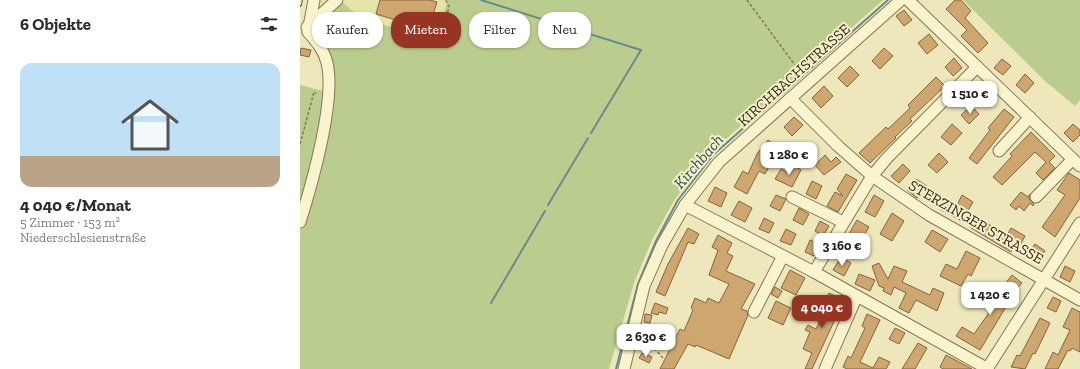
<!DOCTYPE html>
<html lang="de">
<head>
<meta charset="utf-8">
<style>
	:root { --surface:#fff; --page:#f7f7f7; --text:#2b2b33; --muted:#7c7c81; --accent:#963524 }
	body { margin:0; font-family:"Zilla Slab",serif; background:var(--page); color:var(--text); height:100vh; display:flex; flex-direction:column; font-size:15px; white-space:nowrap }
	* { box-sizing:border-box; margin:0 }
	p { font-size:13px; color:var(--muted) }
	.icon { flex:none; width:22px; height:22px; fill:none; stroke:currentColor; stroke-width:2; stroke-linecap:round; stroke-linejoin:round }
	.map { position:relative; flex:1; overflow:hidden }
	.details { display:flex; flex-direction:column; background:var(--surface); width:300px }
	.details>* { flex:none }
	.guide { position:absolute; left:12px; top:12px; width:380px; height:36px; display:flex; gap:8px }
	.price { position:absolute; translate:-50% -34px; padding:0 9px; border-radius:8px; background:#fff; color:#222; font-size:13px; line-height:26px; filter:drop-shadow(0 1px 2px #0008) }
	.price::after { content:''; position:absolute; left:50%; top:24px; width:12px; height:9px; margin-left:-6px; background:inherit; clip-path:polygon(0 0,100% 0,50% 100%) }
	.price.on { background:var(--accent); color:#fff }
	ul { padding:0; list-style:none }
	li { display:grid; align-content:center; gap:8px; height:212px; padding:0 20px }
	li span { display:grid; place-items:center; height:124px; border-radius:12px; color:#555 }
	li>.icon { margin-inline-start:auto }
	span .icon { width:72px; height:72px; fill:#fffc; stroke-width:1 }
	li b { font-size:17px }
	h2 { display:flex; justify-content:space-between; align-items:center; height:48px; padding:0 20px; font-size:17px }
	.tag { padding:0 14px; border-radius:16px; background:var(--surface); box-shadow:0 1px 3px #0004; font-size:14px; line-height:36px }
	.tag.on { background:var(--accent); color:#fff }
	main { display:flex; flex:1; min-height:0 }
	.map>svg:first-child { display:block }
	.farmland { fill:#e4e4a8 }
	.green { fill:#bbcc8f }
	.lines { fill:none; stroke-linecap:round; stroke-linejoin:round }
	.stream { stroke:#678c89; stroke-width:2 }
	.building { fill:#cea670; stroke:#85643a }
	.minor-casing { stroke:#857655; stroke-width:13 }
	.path { stroke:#857655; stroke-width:1.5; stroke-dasharray:3 2; stroke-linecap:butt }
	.minor { stroke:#f9f3ce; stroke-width:11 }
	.rail-casing { stroke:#342b1a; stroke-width:3.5 }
	.rail { stroke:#f6f0ca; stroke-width:2; stroke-dasharray:6; stroke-linecap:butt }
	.labels { text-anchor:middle; stroke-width:4; stroke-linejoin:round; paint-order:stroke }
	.street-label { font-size:15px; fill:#342b1a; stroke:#f6f0ca }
	.water-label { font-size:16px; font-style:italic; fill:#295054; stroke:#f6f0ca }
</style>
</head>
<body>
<main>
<section class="details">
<h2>6 Objekte<svg class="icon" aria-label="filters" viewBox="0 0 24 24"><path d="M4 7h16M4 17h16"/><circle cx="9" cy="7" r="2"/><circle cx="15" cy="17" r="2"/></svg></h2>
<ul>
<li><span style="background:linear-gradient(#bfe0f5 75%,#b9a48a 0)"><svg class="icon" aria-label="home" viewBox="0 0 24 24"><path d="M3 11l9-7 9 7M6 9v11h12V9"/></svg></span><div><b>4 040 €/Monat</b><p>5 Zimmer · 153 m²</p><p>Niederschlesienstraße</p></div></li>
</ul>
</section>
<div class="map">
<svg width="780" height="369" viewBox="0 0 780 369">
	<rect width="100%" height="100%" fill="#eee7bb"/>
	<polygon class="farmland" points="12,0 148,0 135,40 61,18 42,2 11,30"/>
	<g class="green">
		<polygon points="148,0 583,0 410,153 375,199 352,240 334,283 309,369 0,369 0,85 31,93 11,30 42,2 61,18 135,40"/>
		<polygon points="663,0 780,0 780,100 775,106 745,81"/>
	</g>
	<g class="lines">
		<g class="stream">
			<polyline points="181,0 341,50 291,133"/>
			<polyline points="248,205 288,138"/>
			<polyline points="191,303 245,211"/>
			<polyline points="316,369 338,284 356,241 378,200 413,155 588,0"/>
		</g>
	</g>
	<g class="building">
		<polygon points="80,0 130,0 137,2 128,30 76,14"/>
		<polygon points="655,0 661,0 671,11 665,18 688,43 678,53 661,36 667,30 646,9"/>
		<polygon points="604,10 612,20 604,26 596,16"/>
		<polygon points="629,34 638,45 627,54 618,43"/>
		<polygon points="1,48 11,50 9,57 0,55"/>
		<polygon points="584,48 593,56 580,69 572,61"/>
		<polygon points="654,58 662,68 653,76 645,67"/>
		<polygon points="702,59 711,66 703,75 694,68"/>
		<polygon points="550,66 559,75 547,87 538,78"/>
		<polygon points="725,74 734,83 725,93 716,85"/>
		<polygon points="636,77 645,86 610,119 612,121 595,137 596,138 570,163 559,153 586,127 588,129 610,108 608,105"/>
		<polygon points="681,82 688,89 679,99 672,91"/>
		<polygon points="524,86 533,96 521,108 512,98"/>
		<polygon points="671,106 679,114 669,124 661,115"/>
		<polygon points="704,109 714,117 677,164 669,158 690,130 688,128"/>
		<polygon points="494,117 503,125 492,136 484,127"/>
		<polygon points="652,124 662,133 651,145 641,137"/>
		<polygon points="773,124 780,130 780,135 773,142 764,133"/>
		<polygon points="731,132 755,156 749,162 755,168 743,180 736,173 746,162 735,152 702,185 693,177 712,156 710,154"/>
		<polygon points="468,140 479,148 467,164 470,165 465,174 459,171 447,194 434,187 443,171 448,174 457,154"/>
		<polygon points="639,153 648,162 637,173 628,165"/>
		<polygon points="525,155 531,162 536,157 541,162 524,175 515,165"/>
		<polygon points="491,164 501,170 492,187 475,179 481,169 487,172"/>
		<polygon points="603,164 610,171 599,183 591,176"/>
		<polygon points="769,173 780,180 780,198 755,237 742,227 765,195 757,190"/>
		<polygon points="546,174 557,180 538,212 527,206 535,192 543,196 537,189"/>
		<polygon points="616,179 627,186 617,198 607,190"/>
		<polygon points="512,181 522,186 516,199 506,194"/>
		<polygon points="415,187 427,193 421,207 408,201"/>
		<polygon points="721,192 728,197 730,194 729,199 734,204 733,206 730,203 724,211 719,206 716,210 710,205"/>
		<polygon points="476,195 486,199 480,211 470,206"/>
		<polygon points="574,195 584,201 575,217 565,212"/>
		<polygon points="662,195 673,202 662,221 640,209 646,198 657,205"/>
		<polygon points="439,201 452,208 445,222 431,215"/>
		<polygon points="499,208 509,214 503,225 493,220"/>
		<polygon points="592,213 604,221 592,241 580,234"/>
		<polygon points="678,217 693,227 691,230 706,237 711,228 725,236 718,249 713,247 711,252 671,228"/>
		<polygon points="464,218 474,223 469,233 459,229"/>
		<polygon points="557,220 569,227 558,246 546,239"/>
		<polygon points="520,221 529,226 523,236 515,231"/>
		<polygon points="388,228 399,234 394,244 388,242 365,296 356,292 368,264"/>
		<polygon points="486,229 496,234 491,245 480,241"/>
		<polygon points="632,230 648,239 640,252 625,242"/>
		<polygon points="418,235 432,243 427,253 433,256 426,271 455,284 441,309 447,311 448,315 429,359 396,345 395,347 388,344 374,369 360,369 380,329 384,331 393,310 391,308 395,298 406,303 408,298 419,303 429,284 409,275 418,250 412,247"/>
		<polygon points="510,240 519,244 514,256 505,252"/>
		<polygon points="735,244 745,251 735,263 726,256"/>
		<polygon points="666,251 680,258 671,276 668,274 661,286 640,276 646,264 657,269"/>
		<polygon points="541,257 551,263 544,276 533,270"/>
		<polygon points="579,263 588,279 594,266 607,271 602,282 630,295 633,288 644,293 637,311 616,300 609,313 599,308 606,293 594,287 591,295 583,291 584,288 579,286 572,266"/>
		<polygon points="765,266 775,271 770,282 760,277"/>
		<polygon points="490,270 505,278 496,295 481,288"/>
		<polygon points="559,274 575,280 570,291 555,284"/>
		<polygon points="712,275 722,283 713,293 710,290 701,301 707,305 680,350 656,336 662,327 674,334 691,310 686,307 693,297 695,297"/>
		<polygon points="475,287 482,291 478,298 471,294"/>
		<polygon points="529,293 544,300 512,369 505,369 512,353 503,349 510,332 505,330 508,325 516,329 521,319 524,320 529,309 523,306"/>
		<polygon points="753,297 761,301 756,312 747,308"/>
		<polygon points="476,301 491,308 483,325 468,318"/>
		<polygon points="355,303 368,308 366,314 359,312 358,315 351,313"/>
		<polygon points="772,308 780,312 780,352 772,348 770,351 768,350 758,369 745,369 753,352 758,355 770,330 763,327"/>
		<polygon points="345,314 352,315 350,323 344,322"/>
		<polygon points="567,314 580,320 560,362 573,368 579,357 590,362 586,369 547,369 543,367 548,356 551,358 565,328 562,326"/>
		<polygon points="740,318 750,323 735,354 733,353 725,369 711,367 717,355 720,356"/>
		<polygon points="345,328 351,331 347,339 341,336"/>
		<polygon points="595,328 605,333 599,344 589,339"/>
		<polygon points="618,343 627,348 615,369 602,369"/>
		<polygon points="342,353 352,357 349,363 339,358"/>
		<polygon points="646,355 672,369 643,369 640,367"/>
	</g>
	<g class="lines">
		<defs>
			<g id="minor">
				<polyline points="608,0 780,166"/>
				<polyline points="7,27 37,0"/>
				<polyline points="490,98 538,146 572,176 629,215 780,300"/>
				<polyline points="699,151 730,117"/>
				<polyline points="492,197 543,222"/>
				<polyline points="736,197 773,159"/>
				<polyline points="385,205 514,272 688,369"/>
				<path d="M0,222c12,-38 36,-122 27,-159 -3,-13 -11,-22 -19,-31l6,-32"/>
				<polyline points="514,272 572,176 587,158 677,67"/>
				<polyline points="454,312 483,256"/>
				<polyline points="324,369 344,286 362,245 385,205 419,162 601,0"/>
				<polyline points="525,369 557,296"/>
				<polyline points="687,369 780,223"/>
			</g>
		</defs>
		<use href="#minor" class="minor-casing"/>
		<g class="path">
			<polyline points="146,0 149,7 147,14"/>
			<polyline points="447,0 503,76"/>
			<polyline points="0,144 14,92 16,93"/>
			<polyline points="363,332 372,344"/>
			<polyline points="340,343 356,350 363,358"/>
		</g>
		<use href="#minor" class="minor"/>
		<defs>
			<polyline id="rail" points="0,5 1,0"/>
		</defs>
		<use href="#rail" class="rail-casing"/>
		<use href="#rail" class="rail"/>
	</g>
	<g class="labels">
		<g class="street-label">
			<text transform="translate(494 75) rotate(-42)" y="5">KIRCHBACHSTRASSE</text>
			<text transform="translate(676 222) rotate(30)" y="5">STERZINGER STRASSE</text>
		</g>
		<g class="water-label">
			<text transform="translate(398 161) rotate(-49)" y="6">Kirchbach</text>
		</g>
	</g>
</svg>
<b class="price" style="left:670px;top:115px">1 510 €</b>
<b class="price" style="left:489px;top:176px">1 280 €</b>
<b class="price" style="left:542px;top:267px">3 160 €</b>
<b class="price" style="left:690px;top:316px">1 420 €</b>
<b class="price on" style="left:522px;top:329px">4 040 €</b>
<b class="price" style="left:346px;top:358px">2 630 €</b>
<div class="guide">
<a class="tag">Kaufen</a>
<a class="tag on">Mieten</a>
<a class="tag">Filter</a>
<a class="tag">Neu</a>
</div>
</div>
</main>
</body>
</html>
